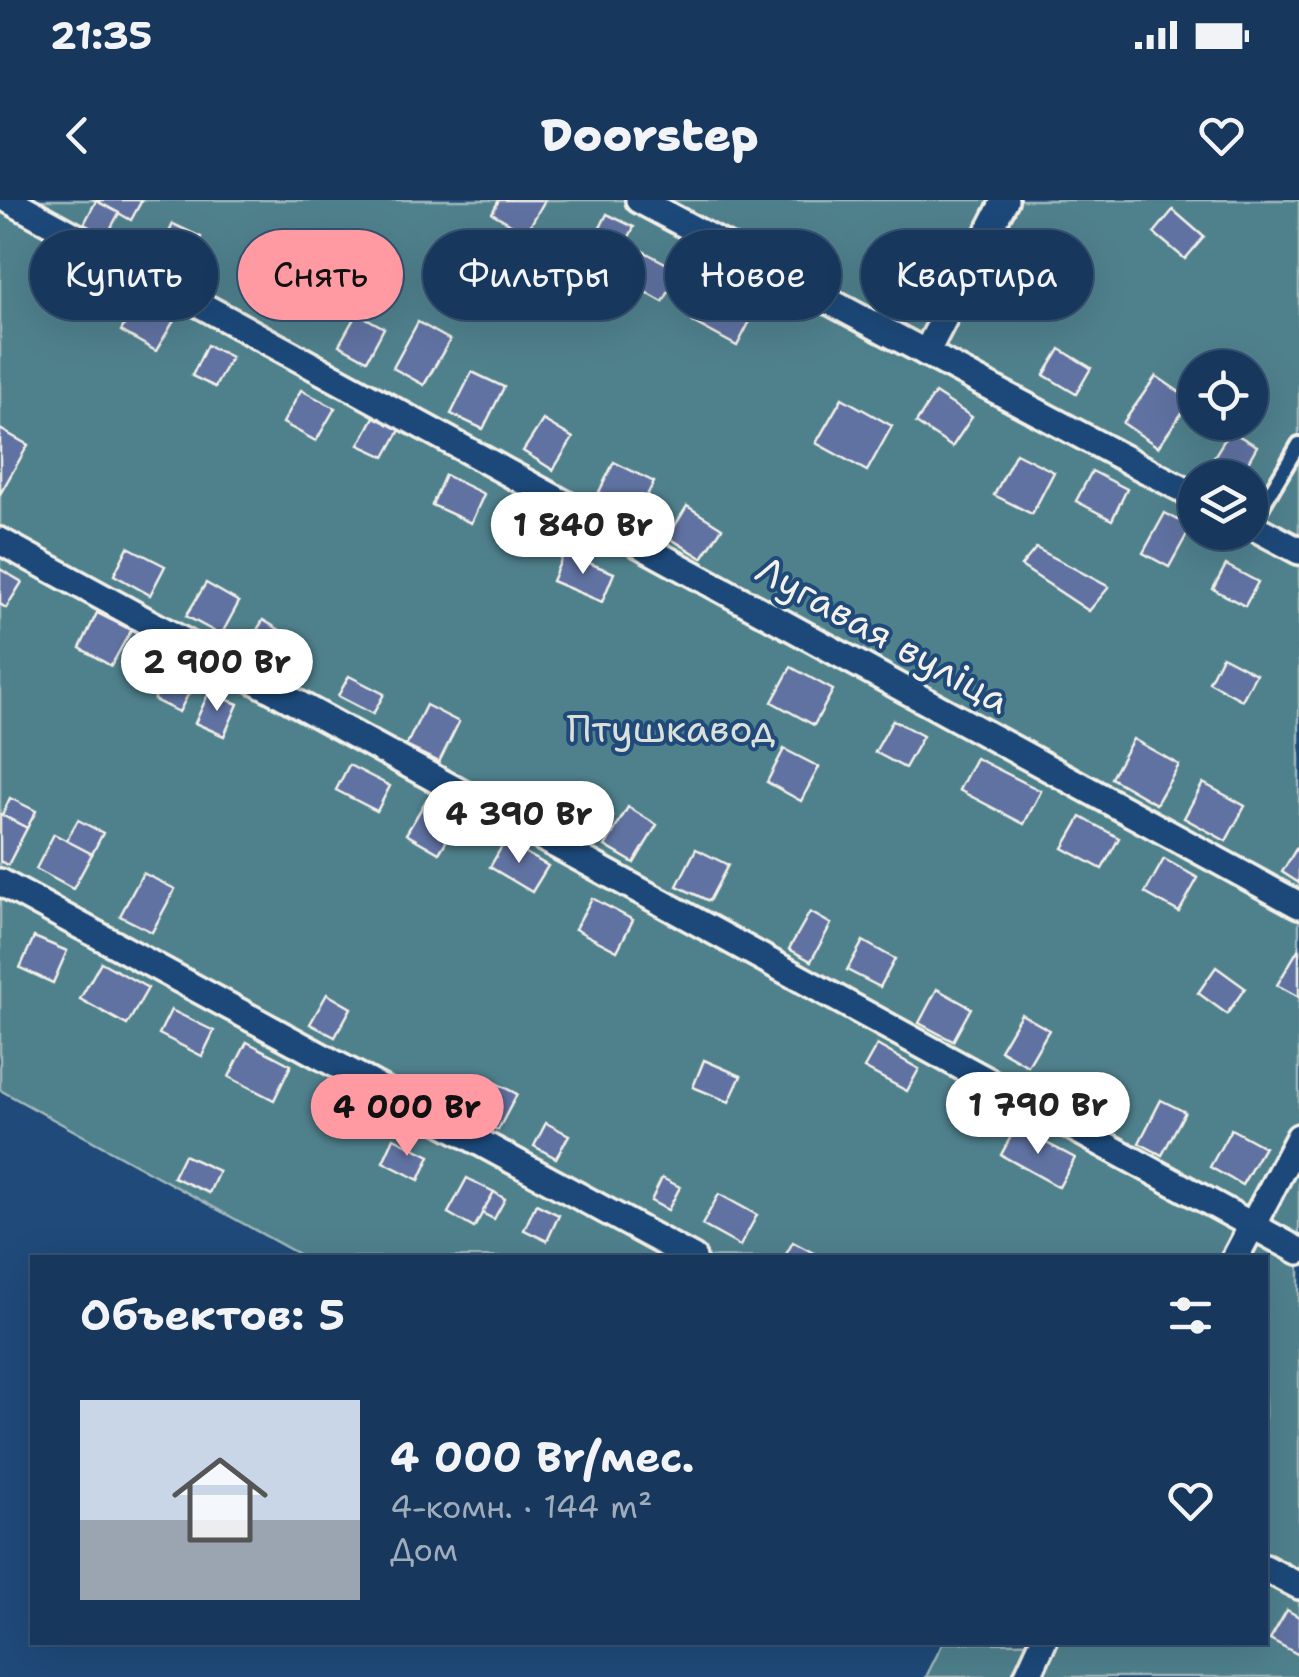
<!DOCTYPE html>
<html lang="ru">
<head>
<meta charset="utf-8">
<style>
	:root { --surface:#17385c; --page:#203f62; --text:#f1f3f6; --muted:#9eacbb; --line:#365272; --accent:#ff9aa2 }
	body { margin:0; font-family:"Shantell Sans",sans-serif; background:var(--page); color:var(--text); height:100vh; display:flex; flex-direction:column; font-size:38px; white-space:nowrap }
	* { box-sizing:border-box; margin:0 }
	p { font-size:32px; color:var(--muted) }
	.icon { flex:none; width:55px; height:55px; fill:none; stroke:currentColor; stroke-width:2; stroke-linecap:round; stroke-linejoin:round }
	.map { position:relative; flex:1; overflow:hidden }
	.details { position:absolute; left:30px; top:1055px; width:1238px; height:390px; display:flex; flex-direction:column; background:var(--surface); border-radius:0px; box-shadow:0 10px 40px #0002,0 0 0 2px var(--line) }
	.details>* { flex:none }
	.hud { position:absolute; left:30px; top:30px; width:1240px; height:90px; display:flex; gap:20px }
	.controls { position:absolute; left:1178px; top:150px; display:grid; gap:20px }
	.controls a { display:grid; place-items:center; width:90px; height:90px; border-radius:50%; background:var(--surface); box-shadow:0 10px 40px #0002,0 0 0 2px var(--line); font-size:50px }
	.price { position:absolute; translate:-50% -85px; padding:0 22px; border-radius:35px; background:#fff; color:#222; font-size:32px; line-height:65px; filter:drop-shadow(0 2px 5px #0008) }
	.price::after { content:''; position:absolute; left:50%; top:60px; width:30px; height:22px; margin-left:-15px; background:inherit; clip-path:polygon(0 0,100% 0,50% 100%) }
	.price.current { background:var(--accent); color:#111 }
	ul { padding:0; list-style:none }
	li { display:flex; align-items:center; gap:30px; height:250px; padding:0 50px }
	li span { display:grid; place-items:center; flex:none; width:280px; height:200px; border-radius:0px; color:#555 }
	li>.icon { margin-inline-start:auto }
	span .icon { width:120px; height:120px; fill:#fffc; stroke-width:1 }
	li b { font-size:42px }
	h2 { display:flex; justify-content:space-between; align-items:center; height:120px; padding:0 50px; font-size:42px }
	.tag { padding:0 35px; border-radius:45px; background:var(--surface); box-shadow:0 10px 40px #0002,0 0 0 2px var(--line); font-size:35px; line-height:90px }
	.tag.current { background:var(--accent); color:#111 }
	.status { display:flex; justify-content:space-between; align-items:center; height:70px; padding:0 50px; background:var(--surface); direction:ltr }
	.status svg { height:28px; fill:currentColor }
	header { display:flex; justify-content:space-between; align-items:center; height:130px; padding:0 50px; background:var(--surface); font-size:45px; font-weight:800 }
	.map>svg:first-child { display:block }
	.green { fill:#4f818d; stroke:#a2b9ba; stroke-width:2.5; fill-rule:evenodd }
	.building { fill:#6072a2; stroke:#f4f1e8; stroke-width:2.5 }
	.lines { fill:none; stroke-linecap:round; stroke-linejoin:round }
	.lane-casing { stroke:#f4f1e8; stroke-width:20 }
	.street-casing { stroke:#f4f1e8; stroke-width:32 }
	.lane { stroke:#1f4a7a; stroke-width:12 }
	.street { stroke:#1f4a7a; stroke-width:25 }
	.labels { text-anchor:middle; stroke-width:8; stroke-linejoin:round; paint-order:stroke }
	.street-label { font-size:38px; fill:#f4f1e8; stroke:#1f4a7a }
	.park-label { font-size:38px; fill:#dbe0da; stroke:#1f4a7a }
</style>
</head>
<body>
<div class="status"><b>21:35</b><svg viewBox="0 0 49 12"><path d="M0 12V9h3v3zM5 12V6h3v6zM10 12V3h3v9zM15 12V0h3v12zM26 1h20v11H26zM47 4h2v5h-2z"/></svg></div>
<header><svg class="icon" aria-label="back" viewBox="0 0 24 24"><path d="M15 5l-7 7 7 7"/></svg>Doorstep<svg class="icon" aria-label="heart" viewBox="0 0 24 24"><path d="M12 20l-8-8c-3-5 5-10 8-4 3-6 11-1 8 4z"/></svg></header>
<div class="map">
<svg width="1299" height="1477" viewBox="0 0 1299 1477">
	<rect width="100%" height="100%" fill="#1f4a7a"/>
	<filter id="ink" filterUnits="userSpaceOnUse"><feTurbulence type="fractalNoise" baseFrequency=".01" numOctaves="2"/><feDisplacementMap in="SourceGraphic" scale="20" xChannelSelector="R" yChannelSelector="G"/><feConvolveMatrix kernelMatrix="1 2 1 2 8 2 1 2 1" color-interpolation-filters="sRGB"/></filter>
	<g filter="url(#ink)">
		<path class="green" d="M0,0h1299v1477h-373l17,-34 322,-1v-384l-961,-1 -304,-167zM1195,168h55v54h-55zM1195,278h55v54h-55z"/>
		<g class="building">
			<polygon points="95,0 142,0 131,20"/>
			<polygon points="499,0 545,0 526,33 492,13"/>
			<polygon points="96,1 119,13 106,37 84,24"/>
			<polygon points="1173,10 1204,37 1185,59 1154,33"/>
			<polygon points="607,14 634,27 621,53 594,40"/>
			<polygon points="173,24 201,37 184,73 156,60"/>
			<polygon points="641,50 680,71 663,102 624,80"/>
			<polygon points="719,73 763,96 737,146 693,122"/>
			<polygon points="139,99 175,119 156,151 121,131"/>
			<polygon points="357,113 384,128 367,160 339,145"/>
			<polygon points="418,122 450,140 424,185 393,168"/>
			<polygon points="207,145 231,157 215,187 192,176"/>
			<polygon points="1060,149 1091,168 1076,194 1044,175"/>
			<polygon points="472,172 504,187 483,229 451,214"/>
			<polygon points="1156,176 1191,200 1158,247 1123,223"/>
			<polygon points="301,190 335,208 316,241 283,223"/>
			<polygon points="935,193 972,217 952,247 916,223"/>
			<polygon points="842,198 892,226 867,271 816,243"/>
			<polygon points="374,217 400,230 385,257 359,245"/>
			<polygon points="543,220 573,238 553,270 523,251"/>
			<polygon points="0,229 28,245 0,294"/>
			<polygon points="1230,231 1257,246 1239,278 1233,278 1210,263"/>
			<polygon points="1016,253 1054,272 1032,314 994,295"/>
			<polygon points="614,262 654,282 638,312 599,292"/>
			<polygon points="1092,271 1127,289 1112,320 1076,301"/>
			<polygon points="445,275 484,294 471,323 432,305"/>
			<polygon points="687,306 722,328 702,358 668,337"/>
			<polygon points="1165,313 1191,327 1169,367 1143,353"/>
			<polygon points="128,347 165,366 150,395 114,375"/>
			<polygon points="1036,348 1109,387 1089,411 1021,366"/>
			<polygon points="564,353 614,373 602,402 552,381"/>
			<polygon points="1226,365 1258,382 1245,406 1213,389"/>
			<polygon points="0,369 22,382 6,408 0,404"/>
			<polygon points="206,383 239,402 221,435 186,416"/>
			<polygon points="97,413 131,430 111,466 80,448"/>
			<polygon points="263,420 305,445 286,478 243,454"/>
			<polygon points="1222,456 1256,474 1242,500 1209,482"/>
			<polygon points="791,467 833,490 814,525 772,502"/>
			<polygon points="167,472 193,485 179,512 154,500"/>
			<polygon points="349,476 384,494 373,514 338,496"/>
			<polygon points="209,492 238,504 224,536 195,523"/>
			<polygon points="426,505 459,522 439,562 406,546"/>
			<polygon points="893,520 923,536 905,568 875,552"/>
			<polygon points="1133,539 1179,565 1156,604 1111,578"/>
			<polygon points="784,549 819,567 801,601 767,582"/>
			<polygon points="976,558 1041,591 1024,624 959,590"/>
			<polygon points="349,565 390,586 377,611 336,590"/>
			<polygon points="1203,583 1245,606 1226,641 1184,618"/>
			<polygon points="10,598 36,611 27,628 2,615"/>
			<polygon points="427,599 460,619 439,653 406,634"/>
			<polygon points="628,607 657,625 634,663 605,646"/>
			<polygon points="0,614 27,628 8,665 0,661"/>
			<polygon points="1081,617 1119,638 1102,669 1063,648"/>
			<polygon points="78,620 103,633 92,654 66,641"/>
			<polygon points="54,634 92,654 73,689 36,669"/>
			<polygon points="505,641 548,666 532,692 490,667"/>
			<polygon points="1299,644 1299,683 1282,672"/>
			<polygon points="696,649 728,665 709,701 677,686"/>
			<polygon points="1164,659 1198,678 1179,712 1145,693"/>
			<polygon points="143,673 175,689 152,732 120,716"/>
			<polygon points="592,698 633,720 617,751 575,729"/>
			<polygon points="810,712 831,724 811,761 789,749"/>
			<polygon points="34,737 67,751 53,783 20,768"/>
			<polygon points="863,741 895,759 880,787 847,770"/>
			<polygon points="1299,748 1299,797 1277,785"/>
			<polygon points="101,762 148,788 127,825 80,799"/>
			<polygon points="1216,767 1245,788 1227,814 1198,793"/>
			<polygon points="937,789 971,808 953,841 919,823"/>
			<polygon points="327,794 351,808 335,837 310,824"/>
			<polygon points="171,810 214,831 202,856 159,834"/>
			<polygon points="1021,814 1049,830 1028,866 1000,850"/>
			<polygon points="247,842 291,865 274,900 229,877"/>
			<polygon points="877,845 919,869 907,891 864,868"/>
			<polygon points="704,860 741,876 729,902 693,887"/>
			<polygon points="486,878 517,894 498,930 468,915"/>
			<polygon points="1161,900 1185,912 1162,955 1139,943"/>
			<polygon points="546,923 569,935 556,958 534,946"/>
			<polygon points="1016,927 1075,958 1059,987 1001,955"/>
			<polygon points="1231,929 1264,947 1242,985 1210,967"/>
			<polygon points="394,938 430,956 419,980 383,962"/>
			<polygon points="184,955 219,971 209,993 173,977"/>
			<polygon points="467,978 494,992 474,1028 448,1013"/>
			<polygon points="662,978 680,987 668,1010 651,1001"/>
			<polygon points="494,992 505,999 494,1019 482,1013"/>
			<polygon points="719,994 757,1015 740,1046 702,1025"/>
			<polygon points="536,1004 559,1015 547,1041 524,1030"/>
			<polygon points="793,1042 823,1058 784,1058"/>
			<polygon points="1287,1410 1299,1417 1299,1455 1270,1439"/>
		</g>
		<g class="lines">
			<defs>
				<polyline id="lane" points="1251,325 1299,244"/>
				<g id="street">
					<polyline points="9,0 1299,705"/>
					<polyline points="639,0 1195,296"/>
					<polyline points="926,153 1005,0"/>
					<polyline points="1250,325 1299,351"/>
					<polyline points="0,341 1299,1051"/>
					<polyline points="0,682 693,1058"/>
					<polyline points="1235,1058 1299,937"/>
					<polyline points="1265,1368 1299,1386"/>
					<polyline points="1027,1477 1043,1442"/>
				</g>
			</defs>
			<use href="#lane" class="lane-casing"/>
			<use href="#street" class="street-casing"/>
			<use href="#lane" class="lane"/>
			<use href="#street" class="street"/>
		</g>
	</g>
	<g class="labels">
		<g class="street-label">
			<text transform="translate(883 435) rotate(29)" y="13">Лугавая вуліца</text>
		</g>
		<g class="park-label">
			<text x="671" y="542">Птушкавод</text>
		</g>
	</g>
</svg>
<div class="controls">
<a><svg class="icon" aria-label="locate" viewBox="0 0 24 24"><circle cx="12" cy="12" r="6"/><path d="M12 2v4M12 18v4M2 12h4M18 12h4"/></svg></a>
<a><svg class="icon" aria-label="layers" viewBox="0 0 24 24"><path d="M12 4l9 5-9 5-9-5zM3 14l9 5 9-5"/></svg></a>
</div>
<b class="price" style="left:583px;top:377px">1 840 Br</b>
<b class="price" style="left:217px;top:514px">2 900 Br</b>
<b class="price" style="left:519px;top:666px">4 390 Br</b>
<b class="price" style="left:1038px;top:957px">1 790 Br</b>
<b class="price current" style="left:407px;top:959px">4 000 Br</b>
<div class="hud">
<a class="tag">Купить</a>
<a class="tag current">Снять</a>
<a class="tag">Фильтры</a>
<a class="tag">Новое</a>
<a class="tag">Квартира</a>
</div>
<section class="details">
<h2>Объектов: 5<svg class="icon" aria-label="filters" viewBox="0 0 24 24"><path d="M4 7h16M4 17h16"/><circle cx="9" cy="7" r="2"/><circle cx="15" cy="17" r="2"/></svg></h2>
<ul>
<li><span style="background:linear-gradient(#c9d6e8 60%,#9aa5b1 0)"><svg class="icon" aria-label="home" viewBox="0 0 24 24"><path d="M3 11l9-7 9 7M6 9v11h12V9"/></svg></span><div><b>4 000 Br/мес.</b><p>4-комн. · 144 m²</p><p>Дом</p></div><svg class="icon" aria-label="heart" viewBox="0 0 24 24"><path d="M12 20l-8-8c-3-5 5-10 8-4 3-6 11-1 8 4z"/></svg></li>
</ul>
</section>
</div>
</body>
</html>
